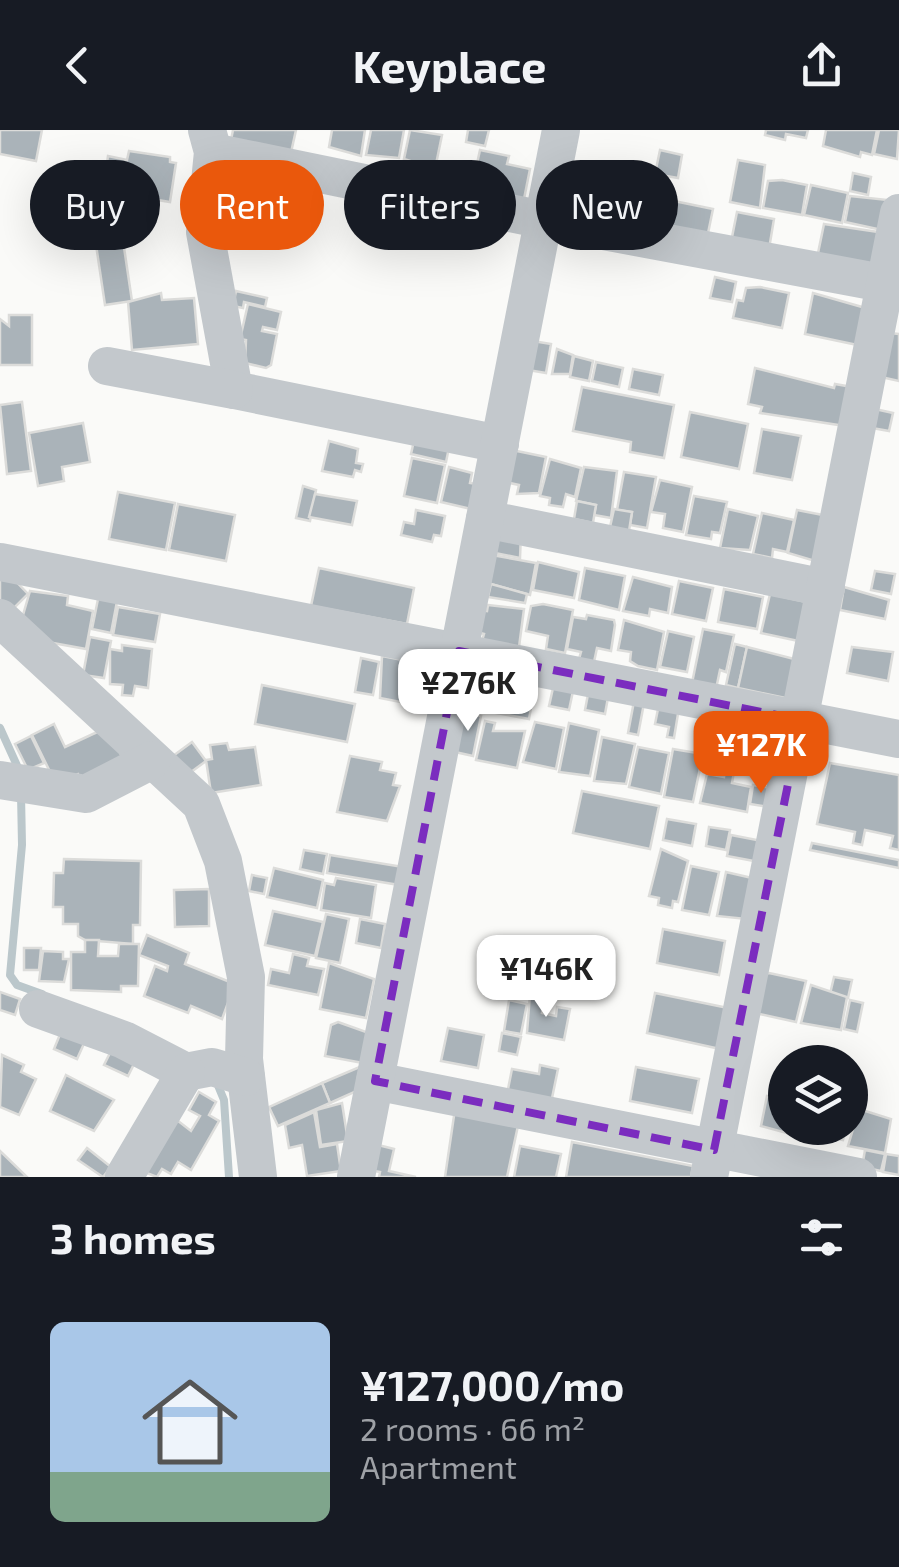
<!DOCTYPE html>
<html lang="en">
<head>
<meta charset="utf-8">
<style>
	:root { --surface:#171b24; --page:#20242c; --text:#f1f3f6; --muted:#9ea1a6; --line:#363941; --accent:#ea580c }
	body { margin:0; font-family:"Exo 2",sans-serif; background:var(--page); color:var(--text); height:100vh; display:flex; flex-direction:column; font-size:38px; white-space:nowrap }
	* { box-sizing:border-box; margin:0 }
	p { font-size:32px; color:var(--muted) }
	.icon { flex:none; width:55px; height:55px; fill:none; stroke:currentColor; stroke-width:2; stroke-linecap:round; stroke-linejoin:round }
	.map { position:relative; height:1047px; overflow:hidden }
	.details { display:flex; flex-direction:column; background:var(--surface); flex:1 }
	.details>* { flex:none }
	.guide { position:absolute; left:30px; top:30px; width:840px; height:90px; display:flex; gap:20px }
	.tools { position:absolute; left:768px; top:915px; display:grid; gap:20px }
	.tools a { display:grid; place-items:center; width:100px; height:100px; border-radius:50%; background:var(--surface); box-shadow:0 10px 40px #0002; font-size:50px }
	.price { position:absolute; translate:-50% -85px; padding:0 22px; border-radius:20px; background:#fff; color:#222; font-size:32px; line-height:65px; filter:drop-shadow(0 2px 5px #0008) }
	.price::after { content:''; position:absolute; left:50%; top:60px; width:30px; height:22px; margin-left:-15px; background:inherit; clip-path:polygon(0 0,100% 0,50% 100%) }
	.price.current { background:var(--accent); color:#fff }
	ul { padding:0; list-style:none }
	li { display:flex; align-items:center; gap:30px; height:250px; padding:0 50px }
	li+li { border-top:2px solid var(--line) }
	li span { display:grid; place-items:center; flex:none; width:280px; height:200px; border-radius:15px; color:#555 }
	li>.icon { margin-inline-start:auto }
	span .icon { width:120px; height:120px; fill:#fffc; stroke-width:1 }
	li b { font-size:42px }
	h2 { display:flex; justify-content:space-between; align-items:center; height:120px; padding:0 50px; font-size:42px }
	.tag { padding:0 35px; border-radius:45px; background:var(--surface); box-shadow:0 10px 40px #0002; font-size:35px; line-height:90px }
	.tag.current { background:var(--accent); color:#fff }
	header { display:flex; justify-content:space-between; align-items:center; height:130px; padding:0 50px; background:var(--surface); font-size:45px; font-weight:700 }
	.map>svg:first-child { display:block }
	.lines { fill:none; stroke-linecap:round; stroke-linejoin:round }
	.stream { stroke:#bbc7cb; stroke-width:8 }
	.building { fill:#aab3b9; stroke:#dcdcda; stroke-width:2.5 }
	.minor { stroke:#c3c8cc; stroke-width:38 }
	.marked { fill:none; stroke:#7b2cbf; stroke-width:8; stroke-dasharray:20 12; stroke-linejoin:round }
</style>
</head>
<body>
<header><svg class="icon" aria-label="back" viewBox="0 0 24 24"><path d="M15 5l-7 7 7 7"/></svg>Keyplace<svg class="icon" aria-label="share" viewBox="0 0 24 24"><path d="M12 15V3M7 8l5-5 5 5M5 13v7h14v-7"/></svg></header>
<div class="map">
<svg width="899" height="1047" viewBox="0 0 899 1047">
	<rect width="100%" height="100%" fill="#fafaf8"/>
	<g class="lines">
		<g class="stream">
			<polyline points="0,598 19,640"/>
			<polyline points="21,664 22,715 10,845 17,855 42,864"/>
			<polyline points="217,953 224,970 229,1047"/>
		</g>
	</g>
	<g class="building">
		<polygon points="0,0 42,0 36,31 0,24"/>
		<polygon points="233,0 296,0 290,27 230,15"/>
		<polygon points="332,0 365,0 361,26 329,17"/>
		<polygon points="371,0 404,0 399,28 366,25"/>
		<polygon points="410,0 442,5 435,39 404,29"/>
		<polygon points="468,0 489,0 485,16 466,12"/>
		<polygon points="766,0 808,0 806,8 786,4 785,10 765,5"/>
		<polygon points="826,0 877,0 872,25 861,22 860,27 823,16"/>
		<polygon points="879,0 899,0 897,29 874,24"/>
		<polygon points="480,20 509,26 507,34 530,39 523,74 478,58 481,44 475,43"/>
		<polygon points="660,20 682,25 678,48 655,44"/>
		<polygon points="129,21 170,27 170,32 176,33 170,72 145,68 144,74 102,67 108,26 127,30"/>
		<polygon points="738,30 765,35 760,78 730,72"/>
		<polygon points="853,43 871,47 868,65 850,61"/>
		<polygon points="228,48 252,52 246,90 221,86"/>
		<polygon points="782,50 807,55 802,85 763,78 768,51"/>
		<polygon points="811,55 848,63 842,93 804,85"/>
		<polygon points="850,66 888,70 882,100 845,92"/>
		<polygon points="674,71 713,79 707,108 669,100"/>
		<polygon points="737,82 774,89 769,119 731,112"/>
		<polygon points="120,93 122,104 95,108 93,97"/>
		<polygon points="824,94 885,103 869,139 817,128"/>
		<polygon points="122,104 132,171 105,175 95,108"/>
		<polygon points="715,147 736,152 732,172 710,168"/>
		<polygon points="760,157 789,163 782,198 733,188 737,170 743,171 746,158"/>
		<polygon points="236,161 267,168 265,177 244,172 243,178 233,176"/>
		<polygon points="161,163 162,170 194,168 198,214 132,220 128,172"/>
		<polygon points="813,163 869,179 862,216 805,204"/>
		<polygon points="248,174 281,182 277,200 263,197 262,201 277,204 271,235 266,238 245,233 246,210 240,209"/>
		<polygon points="9,185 32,185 32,235 0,235 0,189 9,196"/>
		<polygon points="890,203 899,204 899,251 881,247"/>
		<polygon points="533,211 551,214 546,243 528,240"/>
		<polygon points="557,219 573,225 570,244 552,244"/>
		<polygon points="574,226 593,231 589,251 570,247"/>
		<polygon points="596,232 623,238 619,257 592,251"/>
		<polygon points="755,238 834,258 835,254 852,257 845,296 760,283 762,277 748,274"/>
		<polygon points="633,239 663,245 659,265 629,259"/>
		<polygon points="582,257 674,275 664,328 630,322 631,312 573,301"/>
		<polygon points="22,272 31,341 7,344 0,275"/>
		<polygon points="875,279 893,283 889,301 872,298"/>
		<polygon points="690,282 748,294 739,339 681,327"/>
		<polygon points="83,293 90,332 62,337 64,351 38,356 29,303"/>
		<polygon points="762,299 801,306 792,350 754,343"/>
		<polygon points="415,306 450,313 446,332 411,324"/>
		<polygon points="329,311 358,319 356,333 363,334 361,342 355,340 353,347 322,341"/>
		<polygon points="512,320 546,327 539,363 517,364 519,355 505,352"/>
		<polygon points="412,328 445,335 437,373 404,366"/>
		<polygon points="550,329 581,338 575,367 566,364 563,377 549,375 550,368 540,366"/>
		<polygon points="449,337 472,343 470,353 477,354 471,379 441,372"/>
		<polygon points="584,337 617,341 611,388 594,385 596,375 576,371"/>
		<polygon points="624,342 656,347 647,398 630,395 632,382 617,380"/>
		<polygon points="660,350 692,357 683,402 663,398 665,384 651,382"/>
		<polygon points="303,356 316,360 310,391 296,388"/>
		<polygon points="118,362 175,373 166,420 109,409"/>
		<polygon points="315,364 357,371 352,395 309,387"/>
		<polygon points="694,366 727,372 720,403 712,402 711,409 686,405"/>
		<polygon points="577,371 596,375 593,393 574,389"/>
		<polygon points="178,374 235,385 226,431 169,420"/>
		<polygon points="614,379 632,382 629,401 610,397"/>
		<polygon points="728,379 758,386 750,420 720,418"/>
		<polygon points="416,380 445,386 441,406 434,405 432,412 401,405 404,392 414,394"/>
		<polygon points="797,380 828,386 815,431 788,423"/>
		<polygon points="762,383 794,390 787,422 773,419 772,428 753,424"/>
		<polygon points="521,404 520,428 490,422 493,410"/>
		<polygon points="492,425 536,433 530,465 487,453"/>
		<polygon points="538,432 579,442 574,468 533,460"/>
		<polygon points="319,438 414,458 407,494 311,476"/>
		<polygon points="585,438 625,446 619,480 579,470"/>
		<polygon points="6,441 28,464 10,482 0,470 0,447"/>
		<polygon points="875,441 895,444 891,464 871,460"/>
		<polygon points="633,447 672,457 668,483 650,479 649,486 623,481"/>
		<polygon points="679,451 713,458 706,491 672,484"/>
		<polygon points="491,454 527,464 525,473 488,467"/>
		<polygon points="844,457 889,470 885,489 840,480"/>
		<polygon points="724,459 763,467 757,499 718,492"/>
		<polygon points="30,461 68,466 67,475 93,481 86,519 42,511 21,492"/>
		<polygon points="119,461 111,503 92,499 99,464"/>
		<polygon points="770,464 811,473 803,512 761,503"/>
		<polygon points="543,474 573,480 565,523 546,519 548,506 526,501 531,476"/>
		<polygon points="488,475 524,479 519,517 482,511 484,504 476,502 480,480 487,481"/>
		<polygon points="118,477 160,484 155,512 113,505"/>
		<polygon points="587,485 614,490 615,495 611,521 597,518 594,532 579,529 581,522 567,519 573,487 586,489"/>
		<polygon points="624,490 664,502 657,540 638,536 630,531 631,522 618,520"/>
		<polygon points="703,499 734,505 726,542 720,540 716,559 692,553"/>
		<polygon points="668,501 694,507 687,542 660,537"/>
		<polygon points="90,507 111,511 104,548 83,545"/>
		<polygon points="735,514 747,517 738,558 726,555"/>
		<polygon points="122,515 152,519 148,558 135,556 133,566 122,565 123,555 110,554 110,519 122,521"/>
		<polygon points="747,517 798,530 790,569 738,558"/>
		<polygon points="852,517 893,522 888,551 847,543"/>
		<polygon points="382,526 439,537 431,578 380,568"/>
		<polygon points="361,528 379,532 373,565 355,562"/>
		<polygon points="502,550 535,556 529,589 491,582"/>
		<polygon points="465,552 495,558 490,581 462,580"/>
		<polygon points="262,555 355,574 347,612 255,594"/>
		<polygon points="553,558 573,561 569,580 549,576"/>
		<polygon points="589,559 609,562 605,584 585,580"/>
		<polygon points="635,566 645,568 638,605 628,603"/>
		<polygon points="659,574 679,578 674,608 667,607 669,597 655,594"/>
		<polygon points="463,583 481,586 473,626 455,622"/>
		<polygon points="716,590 735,595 731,613 713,609"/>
		<polygon points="485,591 495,593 493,601 525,601 517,638 476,630"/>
		<polygon points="535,592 564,598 556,639 523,632"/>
		<polygon points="569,593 599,600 590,646 559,642"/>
		<polygon points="54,594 65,617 108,597 123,629 81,649 78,644 56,654 32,605"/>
		<polygon points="735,600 781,613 776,640 729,631"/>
		<polygon points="31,606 44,633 28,640 15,614"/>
		<polygon points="602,607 635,614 626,654 594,651"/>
		<polygon points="192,612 206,631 187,645 173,626"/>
		<polygon points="227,613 229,620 255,617 261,655 211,663 206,630 212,629 210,615"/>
		<polygon points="638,617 669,623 661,664 629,657"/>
		<polygon points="673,619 703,624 693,672 664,667"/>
		<polygon points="350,626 382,632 380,640 396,643 393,655 400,656 387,691 337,682"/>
		<polygon points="830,633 899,645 899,720 890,718 893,706 865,700 862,715 853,713 855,702 817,694"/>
		<polygon points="725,640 734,642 732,653 751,657 747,682 700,673 707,644 724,647"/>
		<polygon points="753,655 772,658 768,677 750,674"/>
		<polygon points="582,661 659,676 650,719 573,703"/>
		<polygon points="667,689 696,694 692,716 663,710"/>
		<polygon points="709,697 730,700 726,720 706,716"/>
		<polygon points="731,705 757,710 759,732 727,726"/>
		<polygon points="812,713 899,730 899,738 810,720"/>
		<polygon points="661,719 688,731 678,772 673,771 672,778 658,775 659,768 649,766"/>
		<polygon points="304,720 327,724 323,744 300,739"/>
		<polygon points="330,725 403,737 399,755 327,743"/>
		<polygon points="64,729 141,731 140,795 133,795 133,814 85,810 78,806 78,794 63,794 63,777 53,777 54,743 63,743"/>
		<polygon points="691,736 719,742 709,785 682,780"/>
		<polygon points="274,738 323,750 317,778 267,767"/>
		<polygon points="726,742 752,748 746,789 717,786"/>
		<polygon points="252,745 267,748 264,764 249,761"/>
		<polygon points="336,748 376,755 371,788 321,780 325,753 334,755"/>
		<polygon points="209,759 209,796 175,797 174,760"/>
		<polygon points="273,781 323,792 315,826 265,815"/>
		<polygon points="326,784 349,789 340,833 316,828"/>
		<polygon points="360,789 385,794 381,818 356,813"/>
		<polygon points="663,799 725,811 719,845 657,833"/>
		<polygon points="147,805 189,823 185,834 235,854 222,889 191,876 188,883 144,866 155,836 167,841 168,836 139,825"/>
		<polygon points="510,808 583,822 576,858 503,844"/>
		<polygon points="85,810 99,810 98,826 118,826 119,814 139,814 138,856 121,856 121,862 71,860 71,822 85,822"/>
		<polygon points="24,818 41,818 39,840 24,840"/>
		<polygon points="43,821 63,822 63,829 69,829 64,852 39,851"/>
		<polygon points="293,824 309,828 307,836 324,839 318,865 268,855 271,839 289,843"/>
		<polygon points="329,833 374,849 366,888 320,879"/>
		<polygon points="769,843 806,851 796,892 755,883 763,845"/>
		<polygon points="834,847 852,850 848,868 830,864"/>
		<polygon points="811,855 847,867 841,900 801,893"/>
		<polygon points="0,862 20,869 15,885 0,880"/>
		<polygon points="655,863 728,878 720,919 647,903"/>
		<polygon points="530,864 545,867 542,883 556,886 557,877 570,879 564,910 527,903"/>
		<polygon points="509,870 527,874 521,904 504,901"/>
		<polygon points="850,870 863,873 857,902 844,899"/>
		<polygon points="338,892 369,903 363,933 325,926 331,895"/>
		<polygon points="63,897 87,907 77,929 54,919"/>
		<polygon points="448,898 484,905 478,938 441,931"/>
		<polygon points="502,903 521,907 517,925 499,921"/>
		<polygon points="112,919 136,930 128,946 104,935"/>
		<polygon points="2,925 24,935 21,942 36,949 19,985 0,977"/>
		<polygon points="540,935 558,939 551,973 507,964 512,939 539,944"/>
		<polygon points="362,936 359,960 330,973 322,953"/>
		<polygon points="636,937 699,949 692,983 630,971"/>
		<polygon points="66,945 114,970 94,1001 50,981"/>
		<polygon points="322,953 330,973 278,996 269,977"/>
		<polygon points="199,962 216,972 209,985 219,991 191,1040 178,1032 171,1044 162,1039 157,1047 139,1040 173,987 191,1001 200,986 189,980"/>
		<polygon points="767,966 785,970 785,998 803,998 798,1006 761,996"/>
		<polygon points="342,973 348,1011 321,1015 316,980"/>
		<polygon points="455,979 519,991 507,1047 445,1047"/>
		<polygon points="859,979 891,989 885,1023 848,1016"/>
		<polygon points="314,982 320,1017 337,1014 341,1041 307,1046 302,1015 289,1018 285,995"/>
		<polygon points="808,998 846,998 843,1010 807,1003"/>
		<polygon points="572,1012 693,1036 691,1047 566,1047"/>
		<polygon points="374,1014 394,1019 389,1041 416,1047 379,1047 380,1042 369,1040"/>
		<polygon points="520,1016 561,1024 556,1047 514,1047"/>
		<polygon points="87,1018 111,1037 103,1047 78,1030"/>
		<polygon points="865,1020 885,1024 881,1041 862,1037"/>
		<polygon points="0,1021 27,1047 0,1047"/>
		<polygon points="886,1024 899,1026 899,1045 883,1042"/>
	</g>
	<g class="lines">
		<g class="minor">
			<polyline points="207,0 213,22 205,102 234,260 500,314"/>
			<polyline points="213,22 544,90 899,156"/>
			<polyline points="107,236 234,260"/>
			<polyline points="485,389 826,458"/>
			<polyline points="0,432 899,609"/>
			<polyline points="0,488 201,674 223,731 246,847 244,929 258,1047"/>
			<polyline points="0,650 86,664 152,630"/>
			<polyline points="38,879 124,910 186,942 212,937 246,947"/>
			<polyline points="375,951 858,1047"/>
			<polyline points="124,1047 186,942"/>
			<polyline points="356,1047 561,0"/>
			<polyline points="709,1047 899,83"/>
		</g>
	</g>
	<path class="marked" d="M459,521l342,69 -87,430 -339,-69z"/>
</svg>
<div class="tools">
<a><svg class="icon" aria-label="layers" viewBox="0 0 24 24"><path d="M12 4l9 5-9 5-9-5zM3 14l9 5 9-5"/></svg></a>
</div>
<b class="price" style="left:468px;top:604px">¥276K</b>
<b class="price current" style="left:761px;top:666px">¥127K</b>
<b class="price" style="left:546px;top:890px">¥146K</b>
<div class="guide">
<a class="tag">Buy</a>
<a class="tag current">Rent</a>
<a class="tag">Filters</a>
<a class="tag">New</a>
</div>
</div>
<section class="details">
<h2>3 homes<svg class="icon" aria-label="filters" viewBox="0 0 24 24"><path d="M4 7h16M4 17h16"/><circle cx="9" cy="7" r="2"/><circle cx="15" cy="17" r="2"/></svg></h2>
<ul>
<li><span style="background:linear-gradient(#a9c7e8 75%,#7fa58c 0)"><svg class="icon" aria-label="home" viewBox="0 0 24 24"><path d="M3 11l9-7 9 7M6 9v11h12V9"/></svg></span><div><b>¥127,000/mo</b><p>2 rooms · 66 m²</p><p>Apartment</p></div></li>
</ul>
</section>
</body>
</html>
